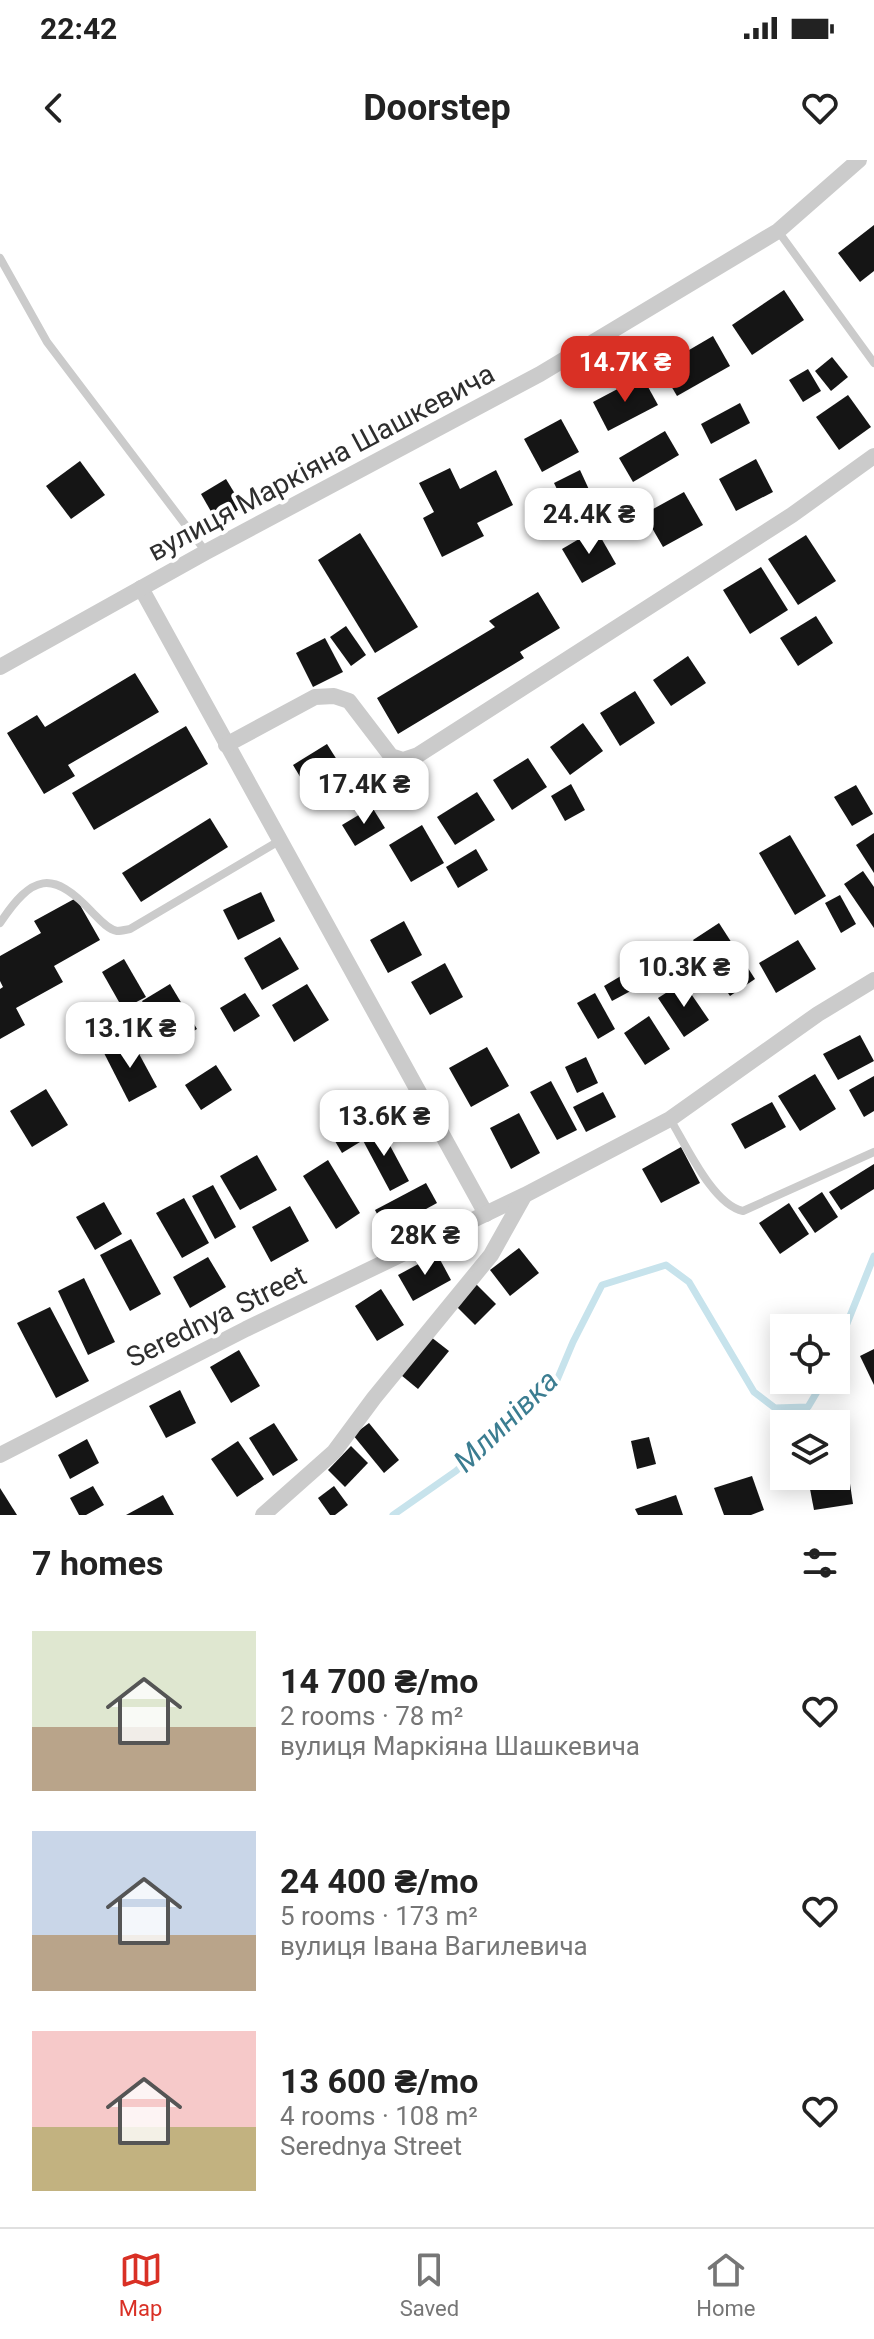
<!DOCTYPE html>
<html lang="en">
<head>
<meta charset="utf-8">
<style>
	:root { --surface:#fff; --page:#f2f2f2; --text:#222; --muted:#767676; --line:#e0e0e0; --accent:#d93025 }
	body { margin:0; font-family:Roboto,sans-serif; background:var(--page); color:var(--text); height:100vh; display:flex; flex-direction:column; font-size:30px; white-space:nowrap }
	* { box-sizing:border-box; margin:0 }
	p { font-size:26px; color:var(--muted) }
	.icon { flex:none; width:44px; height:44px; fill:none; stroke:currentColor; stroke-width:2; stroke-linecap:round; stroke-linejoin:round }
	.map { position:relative; height:1355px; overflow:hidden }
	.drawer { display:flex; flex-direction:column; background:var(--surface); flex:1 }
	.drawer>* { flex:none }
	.buttons { position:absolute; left:770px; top:1154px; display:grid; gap:16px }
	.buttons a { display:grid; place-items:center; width:80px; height:80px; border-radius:0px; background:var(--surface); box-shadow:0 4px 20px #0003; font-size:40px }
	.price { position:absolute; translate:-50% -68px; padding:0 18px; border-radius:16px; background:#fff; color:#222; font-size:26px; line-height:52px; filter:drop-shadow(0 2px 4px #0008) }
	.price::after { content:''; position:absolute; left:50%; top:48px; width:24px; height:18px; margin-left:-12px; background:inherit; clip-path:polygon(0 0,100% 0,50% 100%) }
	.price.current { background:var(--accent); color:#fff }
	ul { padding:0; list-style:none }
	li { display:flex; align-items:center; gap:24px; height:200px; padding:0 32px }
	li span { display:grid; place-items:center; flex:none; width:224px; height:160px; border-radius:0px; color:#555 }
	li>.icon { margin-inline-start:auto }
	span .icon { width:96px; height:96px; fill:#fffc; stroke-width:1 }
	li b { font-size:34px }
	h2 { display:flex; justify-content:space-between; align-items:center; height:96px; padding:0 32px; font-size:34px }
	.status { display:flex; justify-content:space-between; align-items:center; height:56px; padding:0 40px; background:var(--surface); direction:ltr }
	.status svg { height:22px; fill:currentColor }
	header { display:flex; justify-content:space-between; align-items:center; height:104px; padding:0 32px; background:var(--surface); font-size:36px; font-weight:700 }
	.tab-bar { display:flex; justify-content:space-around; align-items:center; height:112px; border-top:2px solid var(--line); background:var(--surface); font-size:22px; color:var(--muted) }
	.tab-bar a { display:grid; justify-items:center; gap:4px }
	.tab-bar .current { color:var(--accent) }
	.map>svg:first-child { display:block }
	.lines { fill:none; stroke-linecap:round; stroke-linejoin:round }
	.stream { stroke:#c7e3ec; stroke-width:7 }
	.building { fill:#151515 }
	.lane { stroke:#cbcbcb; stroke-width:8 }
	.street { stroke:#cbcbcb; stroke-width:16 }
	.labels { text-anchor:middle; stroke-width:8; stroke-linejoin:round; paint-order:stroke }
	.street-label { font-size:28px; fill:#2e2e2e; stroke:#fff }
	.water-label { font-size:30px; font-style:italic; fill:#3b7d91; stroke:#fff }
</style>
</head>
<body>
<div class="status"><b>22:42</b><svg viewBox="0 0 49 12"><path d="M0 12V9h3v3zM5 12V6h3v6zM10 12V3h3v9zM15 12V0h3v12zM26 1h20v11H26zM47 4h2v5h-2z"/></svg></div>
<header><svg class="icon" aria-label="back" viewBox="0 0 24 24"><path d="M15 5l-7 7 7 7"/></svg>Doorstep<svg class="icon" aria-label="heart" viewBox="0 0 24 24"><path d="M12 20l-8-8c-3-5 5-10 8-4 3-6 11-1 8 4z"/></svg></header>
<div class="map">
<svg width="874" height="1355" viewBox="0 0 874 1355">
	<rect width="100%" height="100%" fill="#fff"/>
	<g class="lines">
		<g class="stream">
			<polyline points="836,1191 874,1096"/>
			<polyline points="393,1355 456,1311 557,1220 573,1182 602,1125 666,1105 689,1122 754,1232 775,1248 808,1247 824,1220"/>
		</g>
	</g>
	<g class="building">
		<polygon points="874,65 874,111 860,122 838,93"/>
		<polygon points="784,130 804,160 752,195 732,165"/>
		<polygon points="713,176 730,206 677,236 660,207"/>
		<polygon points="832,197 848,217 831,231 815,211"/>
		<polygon points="808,209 821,231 803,242 789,220"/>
		<polygon points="642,216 658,245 608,271 593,242"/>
		<polygon points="848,235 871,267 839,290 816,257"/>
		<polygon points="740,243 750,263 711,284 701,264"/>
		<polygon points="561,259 579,292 542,312 524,279"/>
		<polygon points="665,271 679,295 633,322 619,298"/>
		<polygon points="756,299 773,332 736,351 719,319"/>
		<polygon points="80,301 105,335 71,359 46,326"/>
		<polygon points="450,308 460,329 496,310 513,345 477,363 484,376 442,397 423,358 434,352 419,323"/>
		<polygon points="580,310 592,336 566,348 554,323"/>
		<polygon points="226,319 243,347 217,362 201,334"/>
		<polygon points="684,332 703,365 663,387 644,354"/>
		<polygon points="596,369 616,404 582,423 562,389"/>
		<polygon points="360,373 418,467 375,493 318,400"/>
		<polygon points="806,375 836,421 798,445 768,399"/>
		<polygon points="761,407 788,450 750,474 723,430"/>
		<polygon points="538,432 560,468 520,492 524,498 398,574 377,538 495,467 489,461"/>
		<polygon points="816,456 833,483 798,506 780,478"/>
		<polygon points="346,466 366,495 351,506 330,477"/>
		<polygon points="325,478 343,512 313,527 296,493"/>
		<polygon points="688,496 706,523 671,546 653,520"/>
		<polygon points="135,513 159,552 68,605 75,616 44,634 7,573 37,555 45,567"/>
		<polygon points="635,531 655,563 620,586 600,553"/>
		<polygon points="583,563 603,591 570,615 550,587"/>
		<polygon points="186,566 208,604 94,670 72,633"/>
		<polygon points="327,584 349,619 314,640 293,605"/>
		<polygon points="528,598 547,627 512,650 493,620"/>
		<polygon points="571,624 585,650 565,661 551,636"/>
		<polygon points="856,625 873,654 852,666 834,637"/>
		<polygon points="477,632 495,660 455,685 437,657"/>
		<polygon points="372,647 385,668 355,686 342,665"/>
		<polygon points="210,658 228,687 141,742 122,713"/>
		<polygon points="422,665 444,703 411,722 389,685"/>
		<polygon points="874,673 874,713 856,685"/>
		<polygon points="790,675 826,736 795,755 759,693"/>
		<polygon points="476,689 488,710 458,728 446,707"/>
		<polygon points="863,711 874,727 874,768 844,724"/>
		<polygon points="261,732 275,761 238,780 223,750"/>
		<polygon points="840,735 856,764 841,773 825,743"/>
		<polygon points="76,738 100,780 54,806 63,822 16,848 25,865 0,879 0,829 3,827 0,821 0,796 41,773 34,761"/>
		<polygon points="404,761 422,795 388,813 370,780"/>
		<polygon points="719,763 755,819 730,836 693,780"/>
		<polygon points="280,777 299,809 262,830 244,798"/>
		<polygon points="798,780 816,809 776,833 759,803"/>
		<polygon points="668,782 685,806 654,829 637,805"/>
		<polygon points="124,799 146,837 123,849 102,812"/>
		<polygon points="445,803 463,837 430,855 411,822"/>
		<polygon points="631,810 640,826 612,841 604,826"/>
		<polygon points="683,822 709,860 684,877 658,838"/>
		<polygon points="170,824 197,869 168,886 142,841"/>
		<polygon points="307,824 329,860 294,882 272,845"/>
		<polygon points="245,833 260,856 234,872 220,848"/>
		<polygon points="595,833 615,869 598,879 577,843"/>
		<polygon points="649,856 670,889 645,905 624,873"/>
		<polygon points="860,875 874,901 838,920 823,894"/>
		<polygon points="131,879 157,927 129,942 104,893"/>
		<polygon points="487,887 509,926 471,947 449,908"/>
		<polygon points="586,897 598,923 577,933 565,907"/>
		<polygon points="216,905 232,930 201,950 185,925"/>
		<polygon points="815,914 836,949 800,971 778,936"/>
		<polygon points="874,916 874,951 864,957 849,930"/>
		<polygon points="551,921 577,970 557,980 530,932"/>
		<polygon points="46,929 68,965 32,987 10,951"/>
		<polygon points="603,932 616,957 586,972 573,947"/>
		<polygon points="772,942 786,967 745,989 731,964"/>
		<polygon points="343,953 360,982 342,993 325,964"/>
		<polygon points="519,953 540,993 511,1009 490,968"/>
		<polygon points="379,965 409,1021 390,1031 360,975"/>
		<polygon points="681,987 700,1023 661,1043 642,1009"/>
		<polygon points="257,995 277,1030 240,1050 220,1016"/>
		<polygon points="328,1000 360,1053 336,1069 303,1016"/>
		<polygon points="874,1004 874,1029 841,1050 829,1032"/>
		<polygon points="426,1023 437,1043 386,1071 375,1050"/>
		<polygon points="213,1025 236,1067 215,1079 192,1036"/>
		<polygon points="822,1032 838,1057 815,1073 798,1048"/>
		<polygon points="184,1038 209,1083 182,1098 156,1053"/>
		<polygon points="104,1042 122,1074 95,1090 76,1057"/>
		<polygon points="789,1043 809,1074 780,1094 759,1063"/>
		<polygon points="290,1046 309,1081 271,1102 252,1067"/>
		<polygon points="131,1079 161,1134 130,1151 100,1095"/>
		<polygon points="519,1088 539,1113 510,1136 490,1110"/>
		<polygon points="437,1094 451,1120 413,1141 398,1115"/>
		<polygon points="208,1097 226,1127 190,1148 173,1117"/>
		<polygon points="84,1118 115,1182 88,1195 58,1131"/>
		<polygon points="476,1124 496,1144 475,1165 456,1146"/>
		<polygon points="381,1129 404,1165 377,1181 355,1146"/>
		<polygon points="50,1147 89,1221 56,1238 17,1163"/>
		<polygon points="431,1177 449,1191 418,1229 401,1215"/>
		<polygon points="874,1189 874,1225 860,1196"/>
		<polygon points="239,1190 260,1226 231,1243 210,1207"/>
		<polygon points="180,1230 196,1263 166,1278 149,1246"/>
		<polygon points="274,1263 298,1300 273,1316 249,1278"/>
		<polygon points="369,1263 399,1300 384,1313 353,1275"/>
		<polygon points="649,1277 656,1304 637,1309 631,1281"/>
		<polygon points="87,1279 99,1303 70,1319 58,1295"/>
		<polygon points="238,1281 264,1319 237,1337 211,1299"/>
		<polygon points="351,1286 368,1303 345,1327 328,1310"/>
		<polygon points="752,1316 764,1350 751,1355 724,1355 714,1328"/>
		<polygon points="849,1317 853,1344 814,1350 809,1324"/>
		<polygon points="93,1326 104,1345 86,1355 79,1355 70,1338"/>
		<polygon points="334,1326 348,1345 335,1355 330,1355 318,1338"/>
		<polygon points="0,1328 17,1355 0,1355"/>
		<polygon points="163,1335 174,1355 126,1355"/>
		<polygon points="676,1335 683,1355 638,1355 635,1349"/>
	</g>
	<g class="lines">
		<g class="lane">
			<polyline points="778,71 874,203"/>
			<polyline points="0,98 47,182 206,392"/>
			<path d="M0,763c32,-48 52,-54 92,-11 7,7 15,17 25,19 4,0 8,-1 13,-2l149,-88"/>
			<path d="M670,959c16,26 43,86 73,92l131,-59"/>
		</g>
		<g class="street">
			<polyline points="141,428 486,1054"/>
			<polyline points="0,507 206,392 540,214 778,71 859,0"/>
			<polyline points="226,585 315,537 334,536 349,541 391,596 403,600 418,595 792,355 874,296"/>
			<polyline points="0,1295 246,1169 525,1035 670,959 818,854 874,820"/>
			<polyline points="263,1355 334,1292 374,1238 491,1095 524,1036"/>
		</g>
	</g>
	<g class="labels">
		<g class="street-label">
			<text transform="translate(321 302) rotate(-28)" y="10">вулиця Маркіяна Шашкевича</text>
			<text transform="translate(216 1156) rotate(-26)" y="10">Serednya Street</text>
		</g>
		<g class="water-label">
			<text transform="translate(506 1261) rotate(-44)" y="10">Млинівка</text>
		</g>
	</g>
</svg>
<div class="buttons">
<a><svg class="icon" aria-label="locate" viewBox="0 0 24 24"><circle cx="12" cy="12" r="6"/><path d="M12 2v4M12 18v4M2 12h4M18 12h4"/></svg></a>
<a><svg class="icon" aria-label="layers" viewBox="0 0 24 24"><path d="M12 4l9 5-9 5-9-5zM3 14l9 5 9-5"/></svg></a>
</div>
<b class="price current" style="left:625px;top:244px">14.7K ₴</b>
<b class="price" style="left:589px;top:396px">24.4K ₴</b>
<b class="price" style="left:364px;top:666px">17.4K ₴</b>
<b class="price" style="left:684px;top:849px">10.3K ₴</b>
<b class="price" style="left:130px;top:910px">13.1K ₴</b>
<b class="price" style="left:384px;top:998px">13.6K ₴</b>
<b class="price" style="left:425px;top:1117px">28K ₴</b>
</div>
<section class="drawer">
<h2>7 homes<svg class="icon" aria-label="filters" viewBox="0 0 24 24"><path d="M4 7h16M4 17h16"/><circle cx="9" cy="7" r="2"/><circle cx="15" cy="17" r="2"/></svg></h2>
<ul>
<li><span style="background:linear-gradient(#dfe7d0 60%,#b9a48a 0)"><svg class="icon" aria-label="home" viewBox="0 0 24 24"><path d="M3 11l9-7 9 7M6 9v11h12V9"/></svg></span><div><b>14 700 ₴/mo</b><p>2 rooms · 78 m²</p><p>вулиця Маркіяна Шашкевича</p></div><svg class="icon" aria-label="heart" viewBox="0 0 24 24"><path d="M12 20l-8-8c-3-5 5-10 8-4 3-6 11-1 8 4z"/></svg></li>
<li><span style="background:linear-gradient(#c9d6e8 65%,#b9a48a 0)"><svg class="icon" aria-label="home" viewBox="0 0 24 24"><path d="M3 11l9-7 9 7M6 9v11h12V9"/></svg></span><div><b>24 400 ₴/mo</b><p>5 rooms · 173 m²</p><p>вулиця Івана Вагилевича</p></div><svg class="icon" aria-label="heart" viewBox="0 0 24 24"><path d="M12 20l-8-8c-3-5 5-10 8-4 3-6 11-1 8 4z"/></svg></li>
<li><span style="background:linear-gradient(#f6c9c9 60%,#c2b280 0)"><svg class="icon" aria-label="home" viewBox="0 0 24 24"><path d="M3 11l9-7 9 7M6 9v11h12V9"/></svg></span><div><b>13 600 ₴/mo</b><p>4 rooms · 108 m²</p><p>Serednya Street</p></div><svg class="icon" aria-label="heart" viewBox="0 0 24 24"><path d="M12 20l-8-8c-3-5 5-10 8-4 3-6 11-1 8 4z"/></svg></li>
</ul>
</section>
<nav class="tab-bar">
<a class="current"><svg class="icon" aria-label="map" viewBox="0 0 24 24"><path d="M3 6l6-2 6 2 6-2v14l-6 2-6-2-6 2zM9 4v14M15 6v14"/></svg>Map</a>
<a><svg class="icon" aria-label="saved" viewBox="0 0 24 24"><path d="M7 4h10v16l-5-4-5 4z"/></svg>Saved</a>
<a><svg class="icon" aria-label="home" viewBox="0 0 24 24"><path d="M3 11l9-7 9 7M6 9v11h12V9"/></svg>Home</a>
</nav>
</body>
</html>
